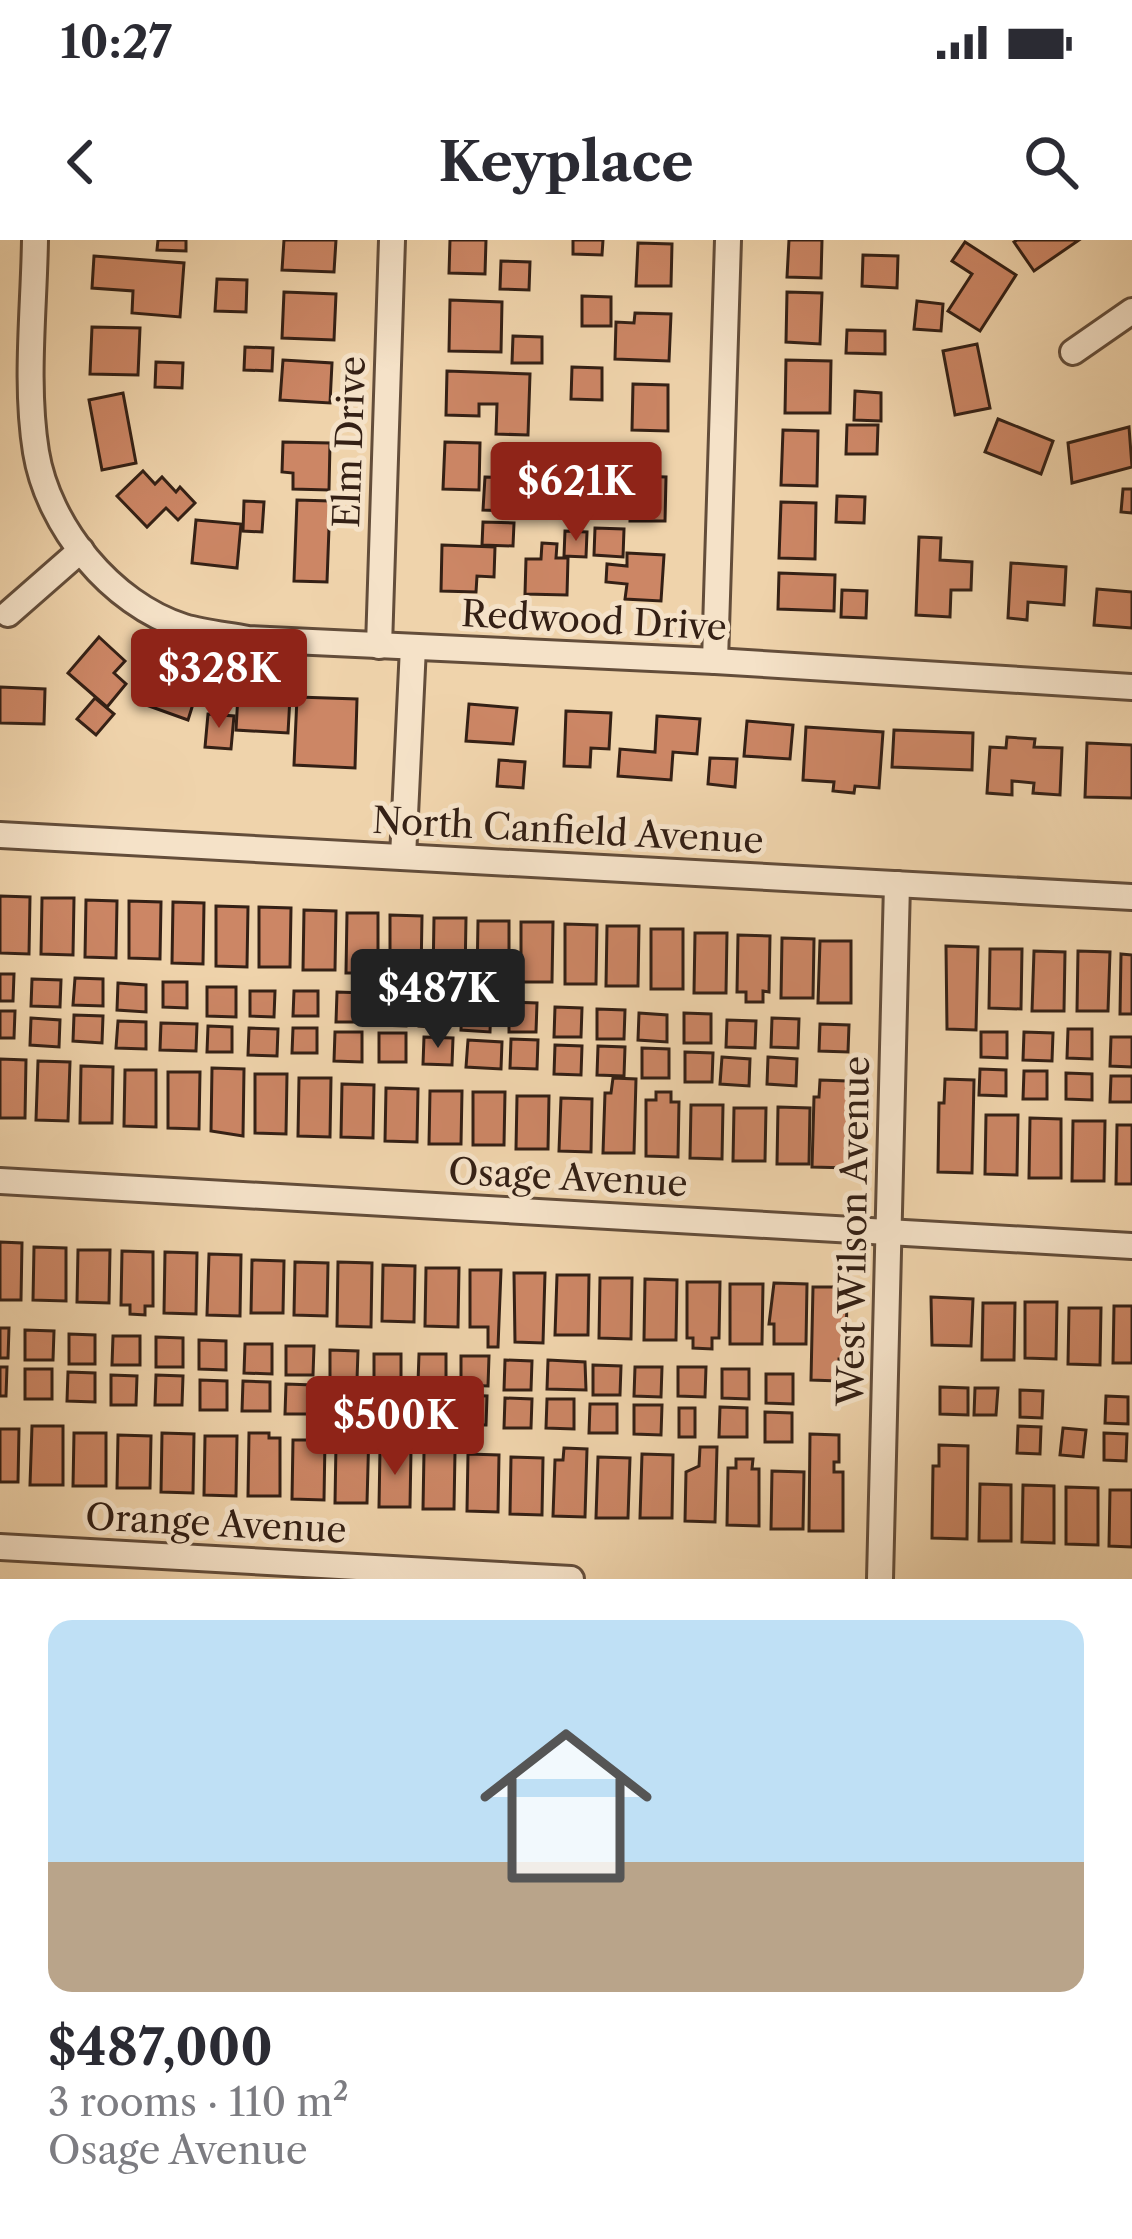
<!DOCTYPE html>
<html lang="en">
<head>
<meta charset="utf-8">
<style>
	:root { --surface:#fff; --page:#f7f7f7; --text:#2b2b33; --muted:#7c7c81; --accent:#8f2418 }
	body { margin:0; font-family:"Libre Caslon Text",serif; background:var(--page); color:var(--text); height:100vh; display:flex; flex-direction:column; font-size:45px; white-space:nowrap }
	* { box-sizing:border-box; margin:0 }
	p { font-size:39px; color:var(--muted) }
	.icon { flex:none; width:66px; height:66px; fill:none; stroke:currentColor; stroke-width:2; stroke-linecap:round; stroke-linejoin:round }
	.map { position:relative; height:1339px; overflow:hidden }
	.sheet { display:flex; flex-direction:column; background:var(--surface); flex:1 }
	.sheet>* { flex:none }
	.price { position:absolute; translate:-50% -102px; padding:0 27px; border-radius:12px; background:var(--accent); color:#fff; font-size:39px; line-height:78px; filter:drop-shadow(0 3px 6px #0008) }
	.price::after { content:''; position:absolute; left:50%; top:72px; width:36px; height:27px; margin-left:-18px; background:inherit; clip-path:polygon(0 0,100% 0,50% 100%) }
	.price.selected { background:#222; color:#fff }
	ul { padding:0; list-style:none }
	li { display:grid; align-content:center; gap:24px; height:636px; padding:0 48px }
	li span { display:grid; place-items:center; height:372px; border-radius:24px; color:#555 }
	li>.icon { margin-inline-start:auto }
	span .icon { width:216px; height:216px; fill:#fffc; stroke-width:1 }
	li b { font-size:51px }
	.status { display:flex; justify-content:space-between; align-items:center; height:84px; padding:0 60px; background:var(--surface); direction:ltr }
	.status svg { height:33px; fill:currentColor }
	header { display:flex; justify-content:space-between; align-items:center; height:156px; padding:0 48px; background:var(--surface); font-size:54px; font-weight:700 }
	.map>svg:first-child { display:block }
	.building { fill:#cc8665; stroke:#342015; stroke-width:3 }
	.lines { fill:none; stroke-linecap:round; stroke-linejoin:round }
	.street-casing { stroke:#634d3a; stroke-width:30 }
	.street { stroke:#f5e2c8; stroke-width:24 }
	.labels { text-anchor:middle; stroke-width:10; stroke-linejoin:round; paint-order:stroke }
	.street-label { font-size:36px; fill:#342015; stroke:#f5e2c8 }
</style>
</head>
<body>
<div class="status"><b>10:27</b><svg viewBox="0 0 49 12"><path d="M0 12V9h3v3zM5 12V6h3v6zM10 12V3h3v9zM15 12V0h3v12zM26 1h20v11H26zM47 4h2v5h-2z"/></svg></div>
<header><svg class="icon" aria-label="back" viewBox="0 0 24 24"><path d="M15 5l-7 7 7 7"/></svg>Keyplace<svg class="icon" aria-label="search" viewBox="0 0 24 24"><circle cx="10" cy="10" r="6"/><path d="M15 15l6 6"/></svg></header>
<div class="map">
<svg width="1132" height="1339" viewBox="0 0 1132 1339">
	<rect width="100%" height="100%" fill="#efd3ab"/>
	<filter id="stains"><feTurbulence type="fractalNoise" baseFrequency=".00167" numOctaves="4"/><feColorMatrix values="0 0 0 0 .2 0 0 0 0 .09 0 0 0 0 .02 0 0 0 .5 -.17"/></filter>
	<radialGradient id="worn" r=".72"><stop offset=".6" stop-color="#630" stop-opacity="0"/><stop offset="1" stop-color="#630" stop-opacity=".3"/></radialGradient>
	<g class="building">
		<polygon points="158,0 186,0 186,11 157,10"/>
		<polygon points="284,0 336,0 334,32 282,30"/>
		<polygon points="450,0 486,0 485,34 449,33"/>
		<polygon points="573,0 603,0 602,15 573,14"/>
		<polygon points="789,0 822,0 821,38 787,37"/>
		<polygon points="1017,0 1079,0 1034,31 1014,2"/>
		<polygon points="965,2 1016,35 980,91 948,71 972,34 952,21"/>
		<polygon points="638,3 672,4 671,46 636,46"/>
		<polygon points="863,15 898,16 897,48 862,46"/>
		<polygon points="94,16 184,23 180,77 132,73 133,51 92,48"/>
		<polygon points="501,21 530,22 529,50 500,49"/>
		<polygon points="217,39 247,40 246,72 215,71"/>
		<polygon points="284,52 336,54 334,100 282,98"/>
		<polygon points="787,52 822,53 820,104 786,102"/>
		<polygon points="582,56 611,57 611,86 582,86"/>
		<polygon points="450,60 502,62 501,112 449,111"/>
		<polygon points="917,61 943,64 941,91 914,89"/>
		<polygon points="635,73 671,74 669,121 615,119 616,82 634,83"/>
		<polygon points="92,87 140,88 138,135 90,134"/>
		<polygon points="847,90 885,91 885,114 846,113"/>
		<polygon points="513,96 542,97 542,123 512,123"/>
		<polygon points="977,104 990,168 955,175 943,111"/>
		<polygon points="245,107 273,108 272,131 244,130"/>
		<polygon points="283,120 332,123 330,163 280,160"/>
		<polygon points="786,120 831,121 830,173 785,173"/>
		<polygon points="156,122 183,123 182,148 155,147"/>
		<polygon points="572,127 602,128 602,160 571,159"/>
		<polygon points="447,131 530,134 528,195 496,194 497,164 479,164 479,176 446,175"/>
		<polygon points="633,144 668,145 668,191 632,190"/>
		<polygon points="855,151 881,153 881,181 854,180"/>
		<polygon points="123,153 136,223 102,230 89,160"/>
		<polygon points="998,179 1053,201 1041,234 985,212"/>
		<polygon points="847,185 878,185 877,214 846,214"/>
		<polygon points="1129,187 1132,227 1072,243 1068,203"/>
		<polygon points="783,190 818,191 817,246 781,245"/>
		<polygon points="283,202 330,203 329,250 293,249 293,233 282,232"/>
		<polygon points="445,202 480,203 479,250 443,249"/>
		<polygon points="143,231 155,244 162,237 176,252 180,247 195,263 178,280 166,268 147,287 117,256"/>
		<polygon points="631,236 666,237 665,281 630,281"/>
		<polygon points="485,237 514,238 513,271 483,270"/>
		<polygon points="1123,249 1132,249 1132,273 1121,272"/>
		<polygon points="837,256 865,257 864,283 836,282"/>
		<polygon points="297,260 330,261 327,342 294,341"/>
		<polygon points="244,261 264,262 262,292 243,291"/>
		<polygon points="781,262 816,263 815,319 779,318"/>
		<polygon points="196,280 241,284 237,328 192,323"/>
		<polygon points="483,282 514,283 513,306 482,305"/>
		<polygon points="595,288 624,289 623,317 594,315"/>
		<polygon points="565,291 587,292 586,317 564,316"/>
		<polygon points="919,297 941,298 940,320 972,322 971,350 951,350 950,377 916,375"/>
		<polygon points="542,303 557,304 556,318 568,318 567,355 525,354 526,319 541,319"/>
		<polygon points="442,305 495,307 494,337 477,336 476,352 441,351"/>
		<polygon points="627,313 664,315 661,361 625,359 627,344 606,342 607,324 627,326"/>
		<polygon points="1011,323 1066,327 1064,365 1028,362 1027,380 1008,378"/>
		<polygon points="779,333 835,335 834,371 778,369"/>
		<polygon points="1097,349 1132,352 1132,388 1094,385"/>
		<polygon points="842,350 867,351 866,378 841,377"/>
		<polygon points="99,397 125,421 114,433 126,444 107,467 68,433"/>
		<polygon points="160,432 199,445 188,480 149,466"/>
		<polygon points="0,447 45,449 44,484 0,483"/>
		<polygon points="238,454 290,457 288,493 236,490"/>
		<polygon points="297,457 357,459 355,528 294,525"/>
		<polygon points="95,458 114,474 96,495 77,479"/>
		<polygon points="469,464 517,468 513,504 466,501"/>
		<polygon points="566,471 611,473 609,509 591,508 590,527 564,526"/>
		<polygon points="208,474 234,476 231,509 205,507"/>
		<polygon points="657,476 700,479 697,514 673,512 671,540 618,536 620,509 655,512"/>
		<polygon points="747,481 793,485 790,519 744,516"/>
		<polygon points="806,487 883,492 879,548 855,546 854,553 833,551 834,542 803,540"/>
		<polygon points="894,490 973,493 972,530 892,527"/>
		<polygon points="1007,497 1035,499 1034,507 1062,508 1060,555 1033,553 1034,543 1012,541 1012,555 987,553 990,507 1006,508"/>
		<polygon points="1087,503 1132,505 1132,558 1085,557"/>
		<polygon points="710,518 737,519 735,547 708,544"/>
		<polygon points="499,520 525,522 523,548 497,546"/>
		<polygon points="0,656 30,657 29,714 0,713"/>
		<polygon points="42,658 74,658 73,715 41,714"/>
		<polygon points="86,660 117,661 116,718 85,717"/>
		<polygon points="129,661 161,662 160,719 129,718"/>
		<polygon points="173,662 204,663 203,724 172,723"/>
		<polygon points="216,666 248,667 247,727 216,726"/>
		<polygon points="259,667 291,668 290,727 259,727"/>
		<polygon points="304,670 336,671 335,730 303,730"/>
		<polygon points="347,673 378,673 378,733 346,733"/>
		<polygon points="390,675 422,676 421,736 390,735"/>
		<polygon points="434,678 466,678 465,738 433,738"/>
		<polygon points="478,681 509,681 509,741 477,741"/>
		<polygon points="521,682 553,682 552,742 521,742"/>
		<polygon points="565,684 597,685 596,744 565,744"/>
		<polygon points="607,686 639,686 638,746 606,746"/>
		<rect x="651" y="689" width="32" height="60"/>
		<polygon points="695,693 727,693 726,753 694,753"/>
		<polygon points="738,695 770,696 769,752 763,751 763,762 746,762 746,752 737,752"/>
		<polygon points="782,698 814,699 813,758 781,758"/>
		<polygon points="820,701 851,701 851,763 818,763"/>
		<polygon points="946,706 978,707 976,790 947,789"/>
		<polygon points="990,709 1022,709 1021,769 989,768"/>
		<polygon points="1034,711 1065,712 1064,771 1032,771"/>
		<polygon points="1078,711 1110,712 1108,771 1077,771"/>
		<polygon points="1121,714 1132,715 1132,774 1120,774"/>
		<polygon points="0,734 14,734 13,761 0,761"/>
		<polygon points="75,738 103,739 103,766 73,765"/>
		<polygon points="32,739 61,740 60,767 31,766"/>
		<polygon points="163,742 187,742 187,768 163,767"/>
		<polygon points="118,743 146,745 146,772 117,770"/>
		<polygon points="207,747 236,747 236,777 207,776"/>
		<polygon points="250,751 275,751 274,777 250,776"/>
		<polygon points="294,751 318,751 318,776 293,776"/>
		<polygon points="337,752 364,753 364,782 336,782"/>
		<polygon points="379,756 407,757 406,786 379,785"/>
		<polygon points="420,759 449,761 448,788 419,786"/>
		<polygon points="509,762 537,763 536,792 509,792"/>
		<polygon points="462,763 491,765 490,792 461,790"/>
		<polygon points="555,767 582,768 581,797 554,797"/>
		<polygon points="597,769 625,770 624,799 597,799"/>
		<polygon points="0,771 15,771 14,798 0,798"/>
		<polygon points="639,773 667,775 667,802 638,800"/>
		<polygon points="684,773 711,774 711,803 684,803"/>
		<polygon points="74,775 103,776 102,803 73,801"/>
		<polygon points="31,778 60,780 59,807 30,805"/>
		<polygon points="772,778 799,779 798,808 771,807"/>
		<polygon points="727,780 756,781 755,808 726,807"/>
		<polygon points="118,781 146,782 146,809 116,808"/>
		<polygon points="161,783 197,784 196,811 160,810"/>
		<polygon points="820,784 849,785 848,812 819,811"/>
		<polygon points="208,786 232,787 232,812 207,812"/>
		<polygon points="249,788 278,789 277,816 248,815"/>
		<polygon points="293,788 317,788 317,813 292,813"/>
		<polygon points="1068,789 1092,789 1092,819 1067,818"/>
		<polygon points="335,792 362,792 362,822 334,821"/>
		<polygon points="981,792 1007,792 1007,818 981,817"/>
		<polygon points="1024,792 1053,793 1052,821 1023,820"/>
		<rect x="379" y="793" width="27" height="29"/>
		<polygon points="424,797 453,798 452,825 423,824"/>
		<polygon points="1111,797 1132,797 1132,827 1110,826"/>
		<polygon points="511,799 538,800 537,829 510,828"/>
		<polygon points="468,800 502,802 501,829 466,827"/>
		<polygon points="555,805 582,806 581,835 554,834"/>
		<polygon points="598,806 625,807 624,836 597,835"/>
		<polygon points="642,808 669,809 669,838 642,838"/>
		<polygon points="685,812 713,813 712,842 685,842"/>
		<polygon points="722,817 750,819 749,846 720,844"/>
		<polygon points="768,817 797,819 796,846 767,844"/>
		<polygon points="0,819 26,820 25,878 0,878"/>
		<polygon points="38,821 70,822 68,881 36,880"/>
		<polygon points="81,826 113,827 112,883 80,883"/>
		<polygon points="212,828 244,829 243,896 211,891"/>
		<polygon points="980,829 1006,830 1006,856 979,855"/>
		<polygon points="125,830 156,830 156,887 124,886"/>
		<polygon points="1024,831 1047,831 1047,859 1023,859"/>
		<polygon points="168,832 200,832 199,889 168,888"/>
		<polygon points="1066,833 1092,834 1092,860 1066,859"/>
		<polygon points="255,834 287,834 286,894 255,893"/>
		<polygon points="1111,836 1132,836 1132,862 1110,862"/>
		<polygon points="299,838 331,838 330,897 298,896"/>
		<polygon points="613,838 636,839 634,913 603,913 605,853 611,853"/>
		<polygon points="945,839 974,840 972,933 938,932 939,863 944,863"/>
		<polygon points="820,840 847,841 850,928 812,927 814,857 819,857"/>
		<polygon points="342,844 374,845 373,898 341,897"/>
		<polygon points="386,848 418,849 417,902 385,901"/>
		<polygon points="430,851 462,851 461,904 429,904"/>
		<polygon points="473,852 505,852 504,905 473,905"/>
		<polygon points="656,852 671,852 671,862 679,862 678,917 646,916 646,860 656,860"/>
		<polygon points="517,856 549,856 548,909 516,909"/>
		<polygon points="561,858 592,859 591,912 559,911"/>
		<polygon points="691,865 723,865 722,919 690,918"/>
		<polygon points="778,867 810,868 809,924 777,924"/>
		<polygon points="734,868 766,868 765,921 733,921"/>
		<polygon points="986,875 1018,875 1017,935 985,934"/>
		<polygon points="1030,878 1061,879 1061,938 1029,938"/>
		<polygon points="1073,881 1105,881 1104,941 1072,941"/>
		<polygon points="1117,885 1132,885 1132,944 1116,944"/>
		<polygon points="0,1002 22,1003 21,1060 0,1060"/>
		<polygon points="34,1007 66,1008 66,1061 33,1060"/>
		<polygon points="78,1010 110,1010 109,1063 77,1062"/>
		<polygon points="122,1011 153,1012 153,1066 145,1066 145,1075 130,1074 130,1065 121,1065"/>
		<polygon points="165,1012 197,1013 196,1074 164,1073"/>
		<polygon points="209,1014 241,1015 240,1076 207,1075"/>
		<polygon points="252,1020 284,1021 283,1073 251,1073"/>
		<polygon points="295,1022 328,1023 327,1076 294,1075"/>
		<polygon points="338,1022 372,1023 371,1087 337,1086"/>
		<polygon points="383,1025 415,1026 414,1082 382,1081"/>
		<polygon points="426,1028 459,1028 458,1087 425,1086"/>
		<polygon points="470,1030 501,1030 498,1107 488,1107 488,1087 470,1087"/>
		<polygon points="514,1033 545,1033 543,1103 515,1102"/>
		<polygon points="557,1035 589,1035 588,1095 555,1095"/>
		<polygon points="600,1038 632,1038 631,1099 599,1098"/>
		<polygon points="645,1039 677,1040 676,1100 644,1100"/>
		<polygon points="687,1042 720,1042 719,1098 712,1098 712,1109 693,1108 693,1098 687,1098"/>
		<polygon points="774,1043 807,1044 806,1104 774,1104 774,1084 769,1084"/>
		<polygon points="730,1044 763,1044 762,1104 730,1104"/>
		<polygon points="813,1047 847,1047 846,1119 839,1119 839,1141 811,1140"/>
		<polygon points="931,1057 973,1059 971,1106 932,1105"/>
		<polygon points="1025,1062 1057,1062 1056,1119 1025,1118"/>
		<polygon points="983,1063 1015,1063 1014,1120 982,1120"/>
		<polygon points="1114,1066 1132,1066 1132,1123 1113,1123"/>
		<polygon points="1069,1068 1101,1068 1100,1125 1068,1124"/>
		<polygon points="0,1088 9,1088 8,1118 0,1118"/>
		<polygon points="25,1090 54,1091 53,1120 25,1120"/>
		<polygon points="69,1094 95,1095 95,1124 69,1124"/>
		<polygon points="113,1096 140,1096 140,1125 112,1125"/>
		<polygon points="156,1097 183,1098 183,1127 156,1127"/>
		<polygon points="199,1100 226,1101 226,1130 199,1129"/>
		<polygon points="245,1104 272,1104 272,1134 244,1133"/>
		<polygon points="286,1106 314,1106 313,1135 286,1135"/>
		<polygon points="330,1110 358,1111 357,1140 330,1140"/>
		<polygon points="374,1114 401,1114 401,1144 374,1143"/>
		<polygon points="419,1114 446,1114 446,1144 418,1143"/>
		<polygon points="461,1116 489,1116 488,1146 461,1145"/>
		<polygon points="505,1120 532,1121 531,1150 504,1150"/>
		<polygon points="548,1120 585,1122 586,1150 547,1149"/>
		<polygon points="593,1125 621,1126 620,1155 593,1155"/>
		<polygon points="0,1127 7,1127 6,1156 0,1156"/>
		<polygon points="635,1127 662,1127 661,1157 634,1156"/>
		<polygon points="678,1127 706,1127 705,1157 678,1156"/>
		<rect x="25" y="1129" width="27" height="30"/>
		<polygon points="722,1129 749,1129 749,1159 722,1158"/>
		<polygon points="68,1132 95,1133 95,1162 67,1161"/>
		<polygon points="766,1134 793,1134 793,1164 766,1163"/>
		<polygon points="111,1135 137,1136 136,1165 111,1165"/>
		<polygon points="156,1135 183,1136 182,1165 155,1165"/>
		<polygon points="200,1140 227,1141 227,1170 200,1170"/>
		<polygon points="243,1141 270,1142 270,1171 242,1171"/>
		<polygon points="286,1144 313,1145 313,1174 285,1174"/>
		<polygon points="329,1147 366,1147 365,1162 356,1162 356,1176 328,1176"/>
		<polygon points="374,1147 401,1147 401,1177 374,1176"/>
		<polygon points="940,1147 968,1148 968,1175 940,1174"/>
		<polygon points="975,1148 998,1148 996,1175 974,1175"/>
		<polygon points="416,1149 443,1150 442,1179 415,1178"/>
		<polygon points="1020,1150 1043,1151 1042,1178 1020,1177"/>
		<polygon points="460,1155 487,1156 486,1185 459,1185"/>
		<polygon points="1106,1156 1128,1157 1128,1184 1105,1183"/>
		<polygon points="505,1158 532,1159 531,1188 504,1188"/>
		<polygon points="547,1159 574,1159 574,1189 546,1188"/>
		<polygon points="590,1164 617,1164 617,1193 589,1193"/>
		<polygon points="634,1165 662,1165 661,1195 634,1194"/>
		<polygon points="720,1167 747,1168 747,1197 719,1197"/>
		<rect x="679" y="1168" width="16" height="29"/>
		<polygon points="765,1172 792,1173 792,1202 765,1202"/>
		<polygon points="32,1186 63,1186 63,1245 30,1245"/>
		<polygon points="1018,1186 1041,1187 1040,1214 1017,1213"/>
		<polygon points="346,1187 369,1189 367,1263 335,1263 336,1204 346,1205"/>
		<polygon points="1063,1188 1086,1190 1083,1217 1060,1215"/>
		<polygon points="0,1189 19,1189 18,1242 0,1242"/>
		<polygon points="74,1193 106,1193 106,1246 73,1246"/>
		<polygon points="162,1193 194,1194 193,1253 161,1252"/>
		<polygon points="249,1193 269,1193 269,1198 280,1198 280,1256 248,1256"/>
		<polygon points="1104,1193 1127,1194 1126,1221 1104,1220"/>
		<polygon points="810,1194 839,1195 839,1222 834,1222 834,1232 843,1232 843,1291 809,1291"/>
		<polygon points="118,1195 151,1196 150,1248 117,1248"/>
		<polygon points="205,1196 237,1196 236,1256 204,1255"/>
		<polygon points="293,1200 325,1200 324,1260 292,1259"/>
		<polygon points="939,1205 968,1206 967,1299 932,1298 933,1226 939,1226"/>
		<polygon points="700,1207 717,1207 715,1282 685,1281 686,1232 699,1226"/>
		<polygon points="564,1208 587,1209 585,1277 553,1276 555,1220 563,1220"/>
		<polygon points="380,1209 411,1210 410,1267 379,1267"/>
		<polygon points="424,1212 455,1212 454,1269 423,1269"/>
		<polygon points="468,1214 499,1215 498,1272 467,1271"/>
		<polygon points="642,1214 673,1215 672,1278 640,1278"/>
		<polygon points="511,1217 543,1218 542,1275 510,1274"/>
		<polygon points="598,1217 630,1218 628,1278 596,1278"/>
		<polygon points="736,1219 753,1219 752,1229 759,1229 759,1286 727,1285 728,1228 736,1228"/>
		<polygon points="772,1231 804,1232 803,1289 771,1289"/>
		<polygon points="980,1244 1011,1245 1011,1301 979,1301"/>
		<polygon points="1023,1245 1054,1246 1054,1303 1022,1302"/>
		<polygon points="1066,1247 1098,1248 1098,1305 1066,1304"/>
		<polygon points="1110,1250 1132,1250 1132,1307 1109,1306"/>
	</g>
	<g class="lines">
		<defs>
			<g id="street">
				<path d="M35,0c-1,69 -10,144 1,212 12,74 75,152 148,175 20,6 43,8 64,12l467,22 417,26"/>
				<polyline points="1073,112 1132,71"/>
				<polyline points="8,374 81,310"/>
				<polyline points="379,406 392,0"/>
				<polyline points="715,421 728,0"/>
				<polyline points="0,595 1132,657"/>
				<polyline points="403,617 413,407"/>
				<polyline points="0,941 1132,1006"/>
				<polyline points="0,1307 571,1339"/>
				<polyline points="880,1339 897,644"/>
			</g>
		</defs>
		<use href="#street" class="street-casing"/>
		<use href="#street" class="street"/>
	</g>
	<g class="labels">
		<g class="street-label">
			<text transform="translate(349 202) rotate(-88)" y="13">Elm Drive</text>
			<text transform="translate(594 380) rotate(3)" y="13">Redwood Drive</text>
			<text transform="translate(568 590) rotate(3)" y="13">North Canfield Avenue</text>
			<text transform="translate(568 937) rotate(3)" y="13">Osage Avenue</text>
			<text transform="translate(853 991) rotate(-89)" y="13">West Wilson Avenue</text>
			<text transform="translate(216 1283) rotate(3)" y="13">Orange Avenue</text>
		</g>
	</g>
	<rect width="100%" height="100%" filter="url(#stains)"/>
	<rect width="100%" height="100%" fill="url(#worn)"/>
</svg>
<b class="price" style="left:576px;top:304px">$621K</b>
<b class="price" style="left:219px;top:491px">$328K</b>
<b class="price selected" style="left:438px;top:811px">$487K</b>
<b class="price" style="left:395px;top:1238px">$500K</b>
</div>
<section class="sheet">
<ul>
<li><span style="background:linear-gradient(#bfe0f5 65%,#b9a48a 0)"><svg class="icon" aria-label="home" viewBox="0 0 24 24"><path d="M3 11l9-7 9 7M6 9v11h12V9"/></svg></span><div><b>$487,000</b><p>3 rooms · 110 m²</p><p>Osage Avenue</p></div></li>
</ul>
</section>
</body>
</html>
